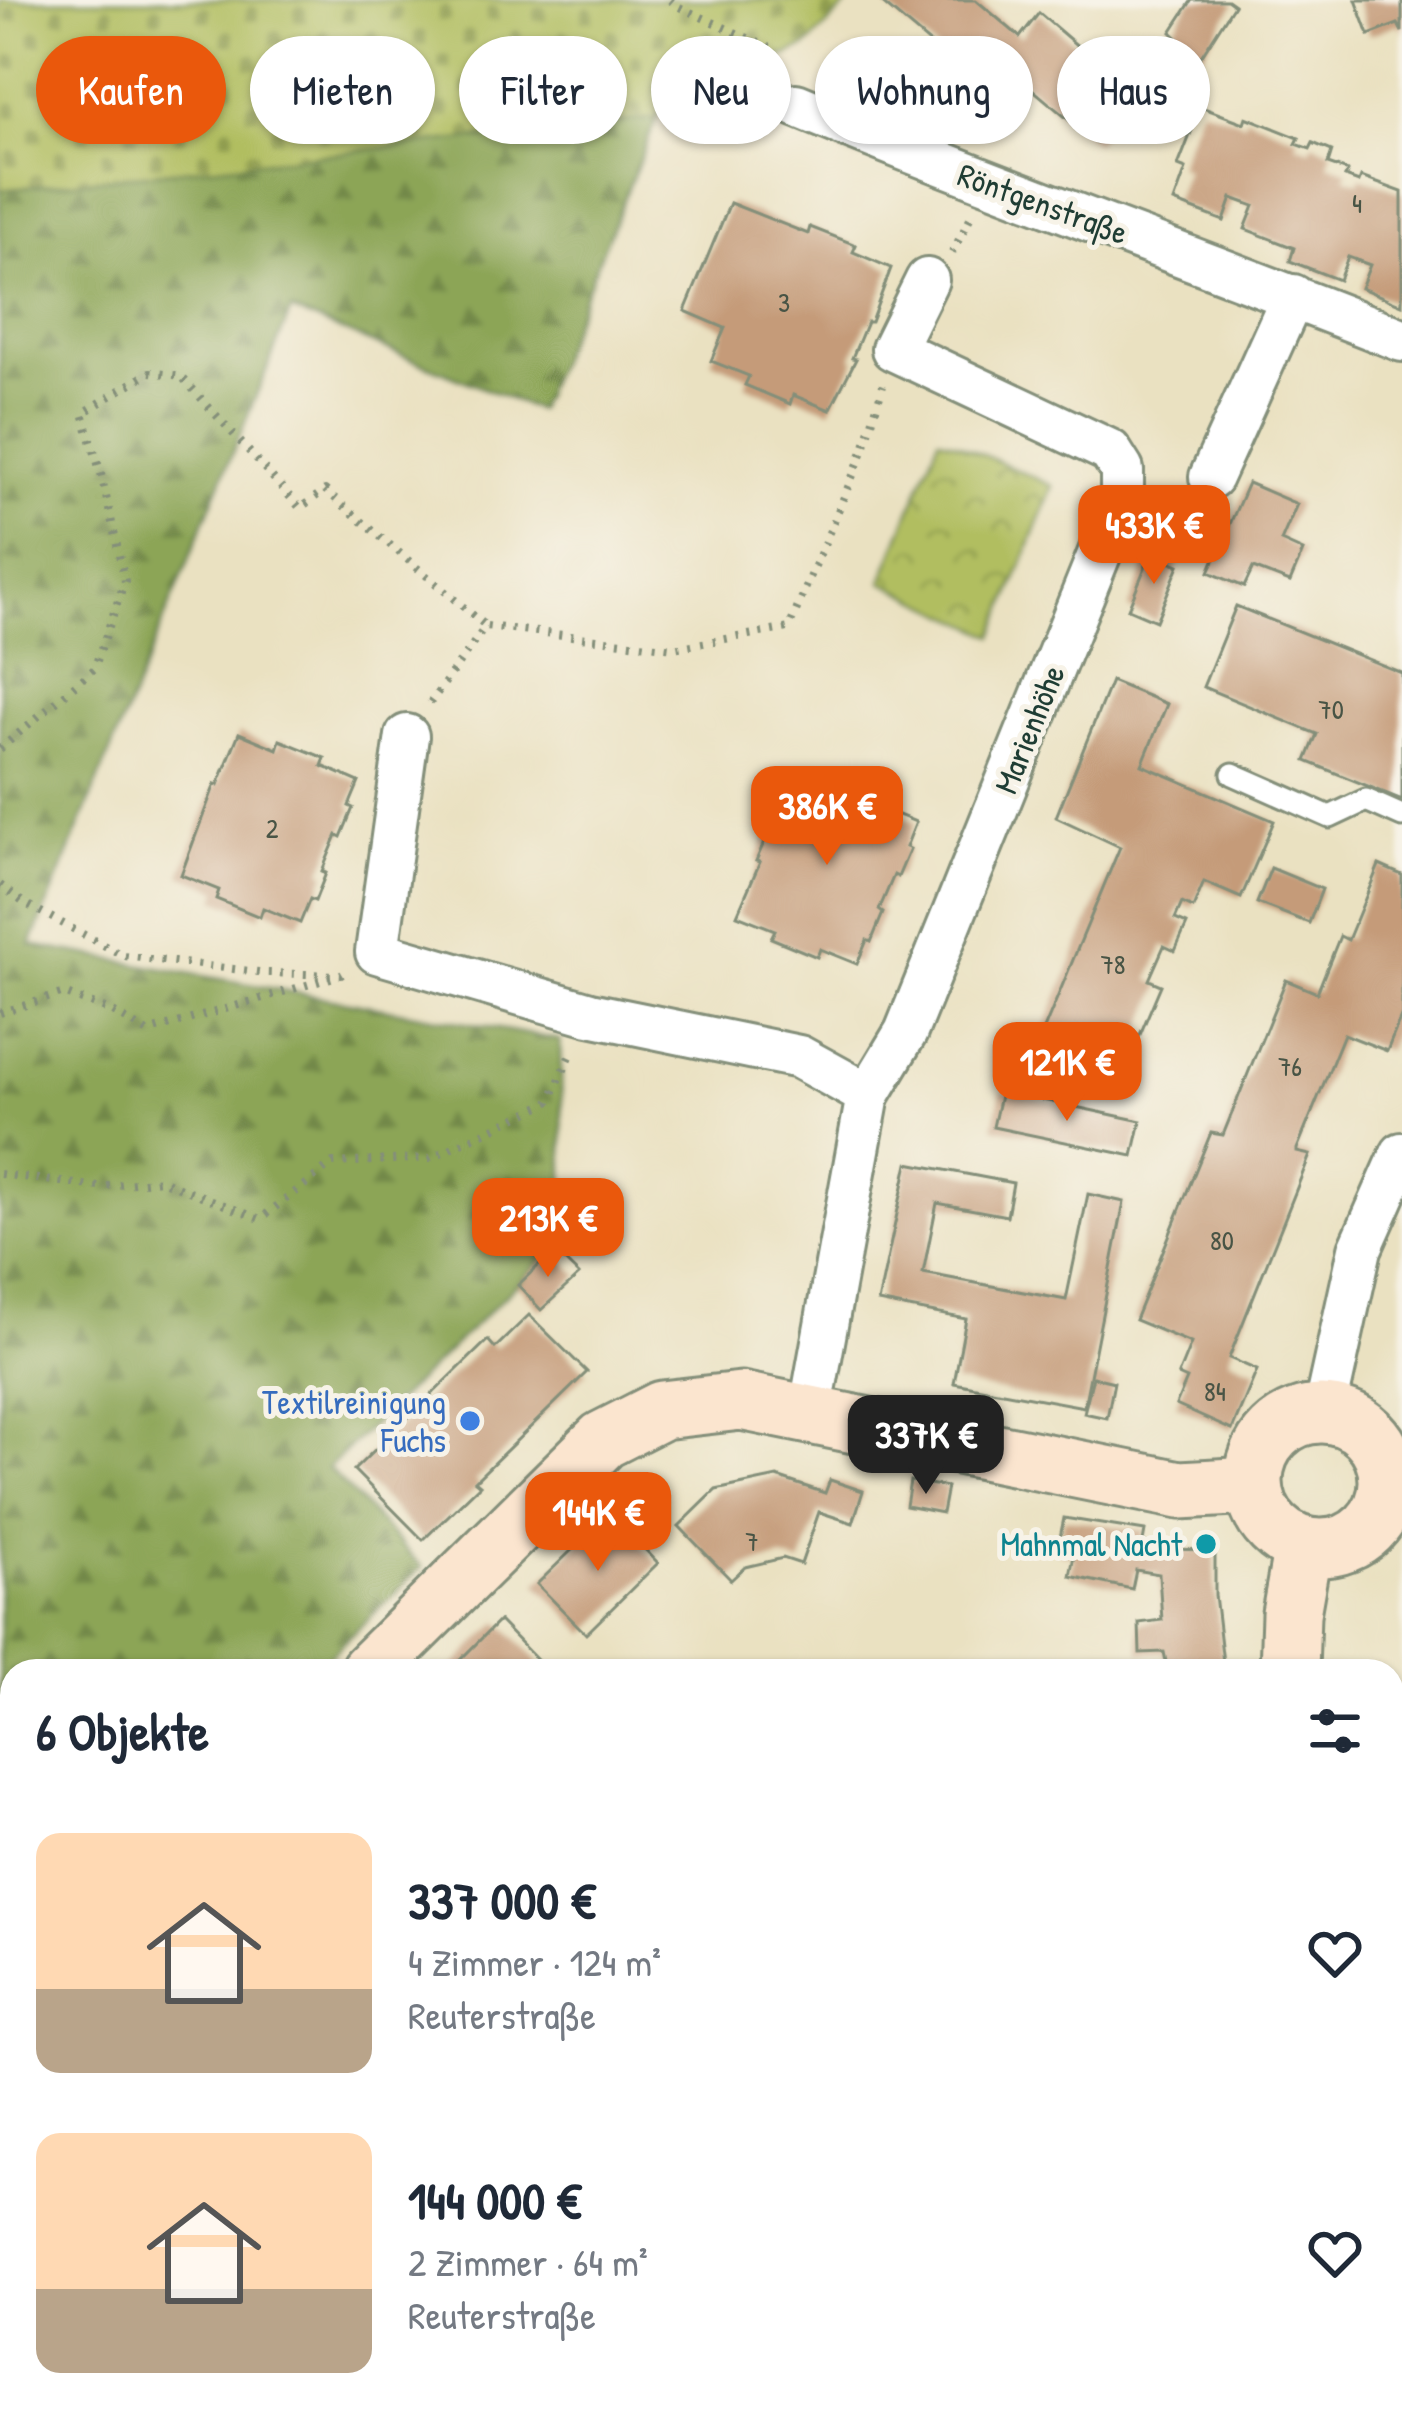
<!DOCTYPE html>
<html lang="de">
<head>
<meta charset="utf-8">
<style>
	:root { --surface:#fff; --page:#f2f2f3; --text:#1f2937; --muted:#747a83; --accent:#ea580c }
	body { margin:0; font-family:"Patrick Hand",sans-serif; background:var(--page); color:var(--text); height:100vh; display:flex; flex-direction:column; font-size:45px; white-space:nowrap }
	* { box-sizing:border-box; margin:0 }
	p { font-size:39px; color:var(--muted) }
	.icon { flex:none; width:66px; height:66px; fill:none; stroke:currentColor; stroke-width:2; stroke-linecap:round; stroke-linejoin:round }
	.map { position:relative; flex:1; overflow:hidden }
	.panel { position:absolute; left:0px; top:1659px; width:1404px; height:768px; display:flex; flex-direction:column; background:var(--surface); border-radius:36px 36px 0 0; box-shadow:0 3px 9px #0004 }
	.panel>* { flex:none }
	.top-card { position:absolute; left:36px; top:36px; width:1332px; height:108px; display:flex; gap:24px }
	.price { position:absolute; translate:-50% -102px; padding:0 27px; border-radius:24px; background:var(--accent); color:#fff; font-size:39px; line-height:78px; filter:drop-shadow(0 3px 6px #0008) }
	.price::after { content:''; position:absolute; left:50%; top:72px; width:36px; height:27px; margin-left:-18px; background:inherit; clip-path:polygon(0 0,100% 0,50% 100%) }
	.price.on { background:#222; color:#fff }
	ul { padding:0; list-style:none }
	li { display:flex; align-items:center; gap:36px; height:300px; padding:0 36px }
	li span { display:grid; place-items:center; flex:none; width:336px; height:240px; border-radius:24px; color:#555 }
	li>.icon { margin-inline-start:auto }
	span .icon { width:144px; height:144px; fill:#fffc; stroke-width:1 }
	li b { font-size:51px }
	h2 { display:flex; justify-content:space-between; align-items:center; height:144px; padding:0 36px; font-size:51px }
	.chip { padding:0 42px; border-radius:54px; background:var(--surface); box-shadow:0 3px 9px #0004; font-size:42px; line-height:108px }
	.chip.on { background:var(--accent); color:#fff }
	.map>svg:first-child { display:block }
	.forest { fill:url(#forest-firs); stroke:#567145; stroke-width:3 }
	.cemetery { fill:url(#cemetery-stones); stroke:#687e4a; stroke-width:3 }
	.park { fill:url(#park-crowns); stroke:#687e4a; stroke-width:3 }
	.building { fill:#c59b79 }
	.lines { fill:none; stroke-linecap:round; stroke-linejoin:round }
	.lane-casing { stroke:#848f7a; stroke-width:27 }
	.street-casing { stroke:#848f7a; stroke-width:48 }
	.secondary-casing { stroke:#848f7a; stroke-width:63 }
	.path { stroke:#848f7a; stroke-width:8; stroke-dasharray:3 9; stroke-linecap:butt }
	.lane { stroke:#fff; stroke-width:21 }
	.street { stroke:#fff; stroke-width:42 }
	.secondary { stroke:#fbe5cf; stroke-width:57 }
	.shop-dot { fill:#3f7fe0; stroke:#f7f3e8; stroke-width:4.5 }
	.culture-dot { fill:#0f9aa8; stroke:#f7f3e8; stroke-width:4.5 }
	.labels { text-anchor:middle; stroke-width:10; stroke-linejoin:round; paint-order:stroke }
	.number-label { font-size:27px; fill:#485445 }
	.street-label { font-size:33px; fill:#1f3d34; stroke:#f7f3e8 }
	.shop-label { font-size:33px; fill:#366cbe; stroke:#f7f3e8; text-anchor:end }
	.culture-label { font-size:33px; fill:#0d838f; stroke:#f7f3e8; text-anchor:end }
</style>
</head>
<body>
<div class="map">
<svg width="1402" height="2427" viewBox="0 0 1402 2427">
	<defs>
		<pattern id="forest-firs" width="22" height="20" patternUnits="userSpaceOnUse" patternTransform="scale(3)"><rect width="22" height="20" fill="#8ca556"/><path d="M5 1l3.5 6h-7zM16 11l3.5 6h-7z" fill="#728848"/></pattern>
		<pattern id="cemetery-stones" width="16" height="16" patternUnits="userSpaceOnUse" patternTransform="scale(3)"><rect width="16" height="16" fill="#b1be60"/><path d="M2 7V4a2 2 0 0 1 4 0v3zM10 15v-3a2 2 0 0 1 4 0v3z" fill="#8f9c50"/></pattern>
		<pattern id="park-crowns" width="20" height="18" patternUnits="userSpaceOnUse" patternTransform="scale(3)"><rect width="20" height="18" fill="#b1be60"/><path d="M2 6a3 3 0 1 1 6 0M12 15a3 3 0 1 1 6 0" fill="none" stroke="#8f9c50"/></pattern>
	</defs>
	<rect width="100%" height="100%" fill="#f7f3e8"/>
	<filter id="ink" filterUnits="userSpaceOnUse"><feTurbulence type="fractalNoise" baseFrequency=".00833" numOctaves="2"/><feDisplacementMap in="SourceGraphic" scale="24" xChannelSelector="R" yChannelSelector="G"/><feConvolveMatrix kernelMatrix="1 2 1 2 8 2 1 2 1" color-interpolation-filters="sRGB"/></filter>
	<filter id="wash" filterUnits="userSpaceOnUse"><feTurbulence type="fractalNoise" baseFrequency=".004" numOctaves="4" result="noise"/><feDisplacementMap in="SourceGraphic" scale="48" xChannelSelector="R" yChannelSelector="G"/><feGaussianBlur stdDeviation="2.7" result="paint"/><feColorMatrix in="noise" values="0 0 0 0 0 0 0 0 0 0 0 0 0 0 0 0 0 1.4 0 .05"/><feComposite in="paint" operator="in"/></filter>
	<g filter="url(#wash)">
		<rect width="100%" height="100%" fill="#eae1c1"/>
		<polygon class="forest" points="657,118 537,410 291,310 31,945 560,1040 566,1236 328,1468 422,1567 314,1671 12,1671 12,1724 0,1718 0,190"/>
		<polygon class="cemetery" points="0,0 852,0 806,47 765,63 748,84 749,104 675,76 657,118 0,190"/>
		<polygon class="park" points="939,438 954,442 1053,486 994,636 882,582"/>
		<g id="blocks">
			<g class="building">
				<polygon points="883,0 976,0 1020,37 1039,13 1136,96 1096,143 999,61 979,85 881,2"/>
				<polygon points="1192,0 1227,0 1234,5 1200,58 1171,32"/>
				<polygon points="1356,0 1402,0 1402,32 1398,24 1369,35"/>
				<polygon points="697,83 736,98 724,128 685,113"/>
				<polygon points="1201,107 1244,123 1246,117 1299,138 1296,144 1310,149 1313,143 1332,151 1328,164 1348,171 1345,177 1359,182 1361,177 1402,192 1402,305 1361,288 1370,265 1348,257 1339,280 1290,261 1294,248 1245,229 1254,206 1232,198 1224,221 1174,202 1186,169 1178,166"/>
				<polygon points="730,203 808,234 810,227 856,245 853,252 891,268 871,322 867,322 852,358 856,359 830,410 793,395 790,404 745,385 749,376 711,361 725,328 685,311"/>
				<polygon points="1248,483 1297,504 1281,541 1303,551 1290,582 1253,568 1244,587 1209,572"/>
				<polygon points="1151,553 1179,565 1156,621 1128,609"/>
				<polygon points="1236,606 1402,673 1402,800 1306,761 1317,734 1203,687"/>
				<polygon points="1111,681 1167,704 1142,765 1274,821 1241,898 1204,882 1193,908 1182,903 1175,919 1187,924 1175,951 1164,946 1149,980 1161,985 1139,1037 1128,1032 1113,1066 1124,1070 1114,1098 1030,1063 1120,847 1056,817"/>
				<polygon points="239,733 277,749 280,740 325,758 322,766 359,782 349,806 353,808 341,837 337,835 322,871 326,873 315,901 310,899 300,923 263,908 260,917 216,899 219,890 181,875 215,784 218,785"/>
				<polygon points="798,772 835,788 838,779 883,798 879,807 916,822 906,847 910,849 898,877 894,875 879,910 883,913 871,942 867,940 857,964 820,949 817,957 771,938 775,930 737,915 760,862 756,861 773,822 776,823"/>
				<polygon points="1379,865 1402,875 1402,1014 1387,1051 1344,1034 1297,1149 1297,1152 1310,1155 1229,1358 1257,1370 1232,1430 1176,1405 1187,1379 1178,1375 1191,1343 1135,1320 1210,1135 1211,1133 1223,1135 1286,980 1317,993 1340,936 1348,940"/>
				<polygon points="1271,868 1322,889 1309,923 1257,903"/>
				<polygon points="1001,1091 1141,1121 1133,1156 993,1127"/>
				<polygon points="908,1163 1013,1183 1007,1216 937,1203 923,1273 1066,1300 1088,1194 1124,1202 1084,1407 954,1383 966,1319 878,1302"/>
				<polygon points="554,1251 579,1275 541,1310 518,1285"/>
				<polygon points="529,1315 587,1372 475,1481 480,1485 423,1540 354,1470 488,1340 495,1348"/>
				<polygon points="1093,1377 1114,1382 1107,1418 1084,1413"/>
				<polygon points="777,1477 825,1493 830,1480 863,1491 853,1523 819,1512 801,1564 783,1558 745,1567 731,1580 679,1526 716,1490"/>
				<polygon points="910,1481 947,1487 942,1513 906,1506"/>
				<polygon points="610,1513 658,1563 586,1634 537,1584"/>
				<polygon points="1064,1518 1145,1531 1143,1542 1162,1546 1161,1549 1215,1550 1215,1595 1224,1671 1168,1671 1164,1652 1140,1653 1139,1623 1162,1620 1159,1574 1136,1570 1132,1589 1070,1576 1074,1556 1057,1552"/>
				<polygon points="499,1621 539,1662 531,1671 449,1671"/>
				<polygon points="0,1933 12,1938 12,2006 0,2035"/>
				<polygon points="12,2405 12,2415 62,2415 77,2427 0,2427 0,2408 6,2413"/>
				<polygon points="626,2415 686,2415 680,2427 621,2427"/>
			</g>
		</g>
	</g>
	<g filter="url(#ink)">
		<use href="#blocks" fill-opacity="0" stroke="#848f7a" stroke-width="3"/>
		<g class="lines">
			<defs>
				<polyline id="lane" points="1233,774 1330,817 1366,800 1402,816"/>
				<g id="street">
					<path d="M796,105c200,83 405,155 606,235"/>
					<polyline points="1211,477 1293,296"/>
					<polyline points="407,736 377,952 590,1014 799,1057 868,1095 810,1413"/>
					<polyline points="868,1095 906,1032 1122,498 1122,470 1110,451 893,349 927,280"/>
					<polyline points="1324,1413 1360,1249 1402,1154"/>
				</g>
				<g id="secondary">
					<circle cx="1321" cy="1481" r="67"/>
					<polyline points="369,1671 603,1440 662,1410 741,1401 1180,1490 1253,1486"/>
					<polyline points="1289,1671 1291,1614 1303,1546"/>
					<polyline points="0,2222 12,2194"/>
					<polyline points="1392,2242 1402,2265"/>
				</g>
			</defs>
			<use href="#lane" class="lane-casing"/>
			<use href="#street" class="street-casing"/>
			<use href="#secondary" class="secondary-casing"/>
			<g class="path">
				<polyline points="670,0 677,6 770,48 780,71"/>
				<polyline points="952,253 970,218"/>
				<polyline points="430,703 486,626 674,648 789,628 864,449 883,385"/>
				<polyline points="0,749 94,669 125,581 101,474 83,413 150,372 181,376 300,508 325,490 486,626"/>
				<polyline points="0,885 24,903 124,956 267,973 341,975 346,972"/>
				<polyline points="0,1013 64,993 113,1012 147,1032 334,977"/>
				<polyline points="0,1174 99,1187 161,1180 260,1219 333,1163 430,1158 549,1102 573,1050"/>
			</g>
			<use href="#lane" class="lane"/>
			<use href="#street" class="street"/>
			<use href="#secondary" class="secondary"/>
		</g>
	</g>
	<circle class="shop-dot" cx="470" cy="1421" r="12"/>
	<circle class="culture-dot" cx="1206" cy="1544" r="12"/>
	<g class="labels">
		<g class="number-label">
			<text x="1357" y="213">4</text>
			<text x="784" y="312">3</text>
			<text x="1331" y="719">70</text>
			<text x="272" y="838">2</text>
			<text x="1113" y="974">78</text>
			<text x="1290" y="1076">76</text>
			<text x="1222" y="1250">80</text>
			<text x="1215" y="1401">84</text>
			<text x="752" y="1551">7</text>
		</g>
		<g class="street-label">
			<text transform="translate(1043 203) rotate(20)" y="12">Röntgenstraße</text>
			<text transform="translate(1029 729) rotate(-68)" y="12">Marienhöhe</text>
		</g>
		<g class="shop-label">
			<text x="446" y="1414">Textilreinigung<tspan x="446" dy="38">Fuchs</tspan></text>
		</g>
		<g class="culture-label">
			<text x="1182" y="1556">Mahnmal Nacht</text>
		</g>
	</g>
</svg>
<b class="price" style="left:1154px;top:587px">433K €</b>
<b class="price" style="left:827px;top:868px">386K €</b>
<b class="price" style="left:1067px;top:1124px">121K €</b>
<b class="price" style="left:548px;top:1280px">213K €</b>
<b class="price on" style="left:926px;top:1497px">337K €</b>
<b class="price" style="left:598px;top:1574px">144K €</b>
<div class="top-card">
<a class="chip on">Kaufen</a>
<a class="chip">Mieten</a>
<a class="chip">Filter</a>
<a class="chip">Neu</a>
<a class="chip">Wohnung</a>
<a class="chip">Haus</a>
</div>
<section class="panel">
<h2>6 Objekte<svg class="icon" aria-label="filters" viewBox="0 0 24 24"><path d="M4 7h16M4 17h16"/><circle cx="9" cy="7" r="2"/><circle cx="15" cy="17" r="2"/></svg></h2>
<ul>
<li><span style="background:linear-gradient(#ffd9b3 65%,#b9a48a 0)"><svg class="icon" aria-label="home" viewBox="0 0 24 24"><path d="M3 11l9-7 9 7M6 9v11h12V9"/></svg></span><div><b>337 000 €</b><p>4 Zimmer · 124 m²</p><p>Reuterstraße</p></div><svg class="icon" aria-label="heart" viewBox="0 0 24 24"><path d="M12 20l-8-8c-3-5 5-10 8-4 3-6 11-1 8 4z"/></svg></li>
<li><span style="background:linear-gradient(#ffd9b3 65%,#b9a48a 0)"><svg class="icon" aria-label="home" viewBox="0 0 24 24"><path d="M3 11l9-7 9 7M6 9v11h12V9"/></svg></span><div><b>144 000 €</b><p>2 Zimmer · 64 m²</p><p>Reuterstraße</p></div><svg class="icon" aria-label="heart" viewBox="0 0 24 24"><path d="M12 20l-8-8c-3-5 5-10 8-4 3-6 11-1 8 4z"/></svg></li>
</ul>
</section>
</div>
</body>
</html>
